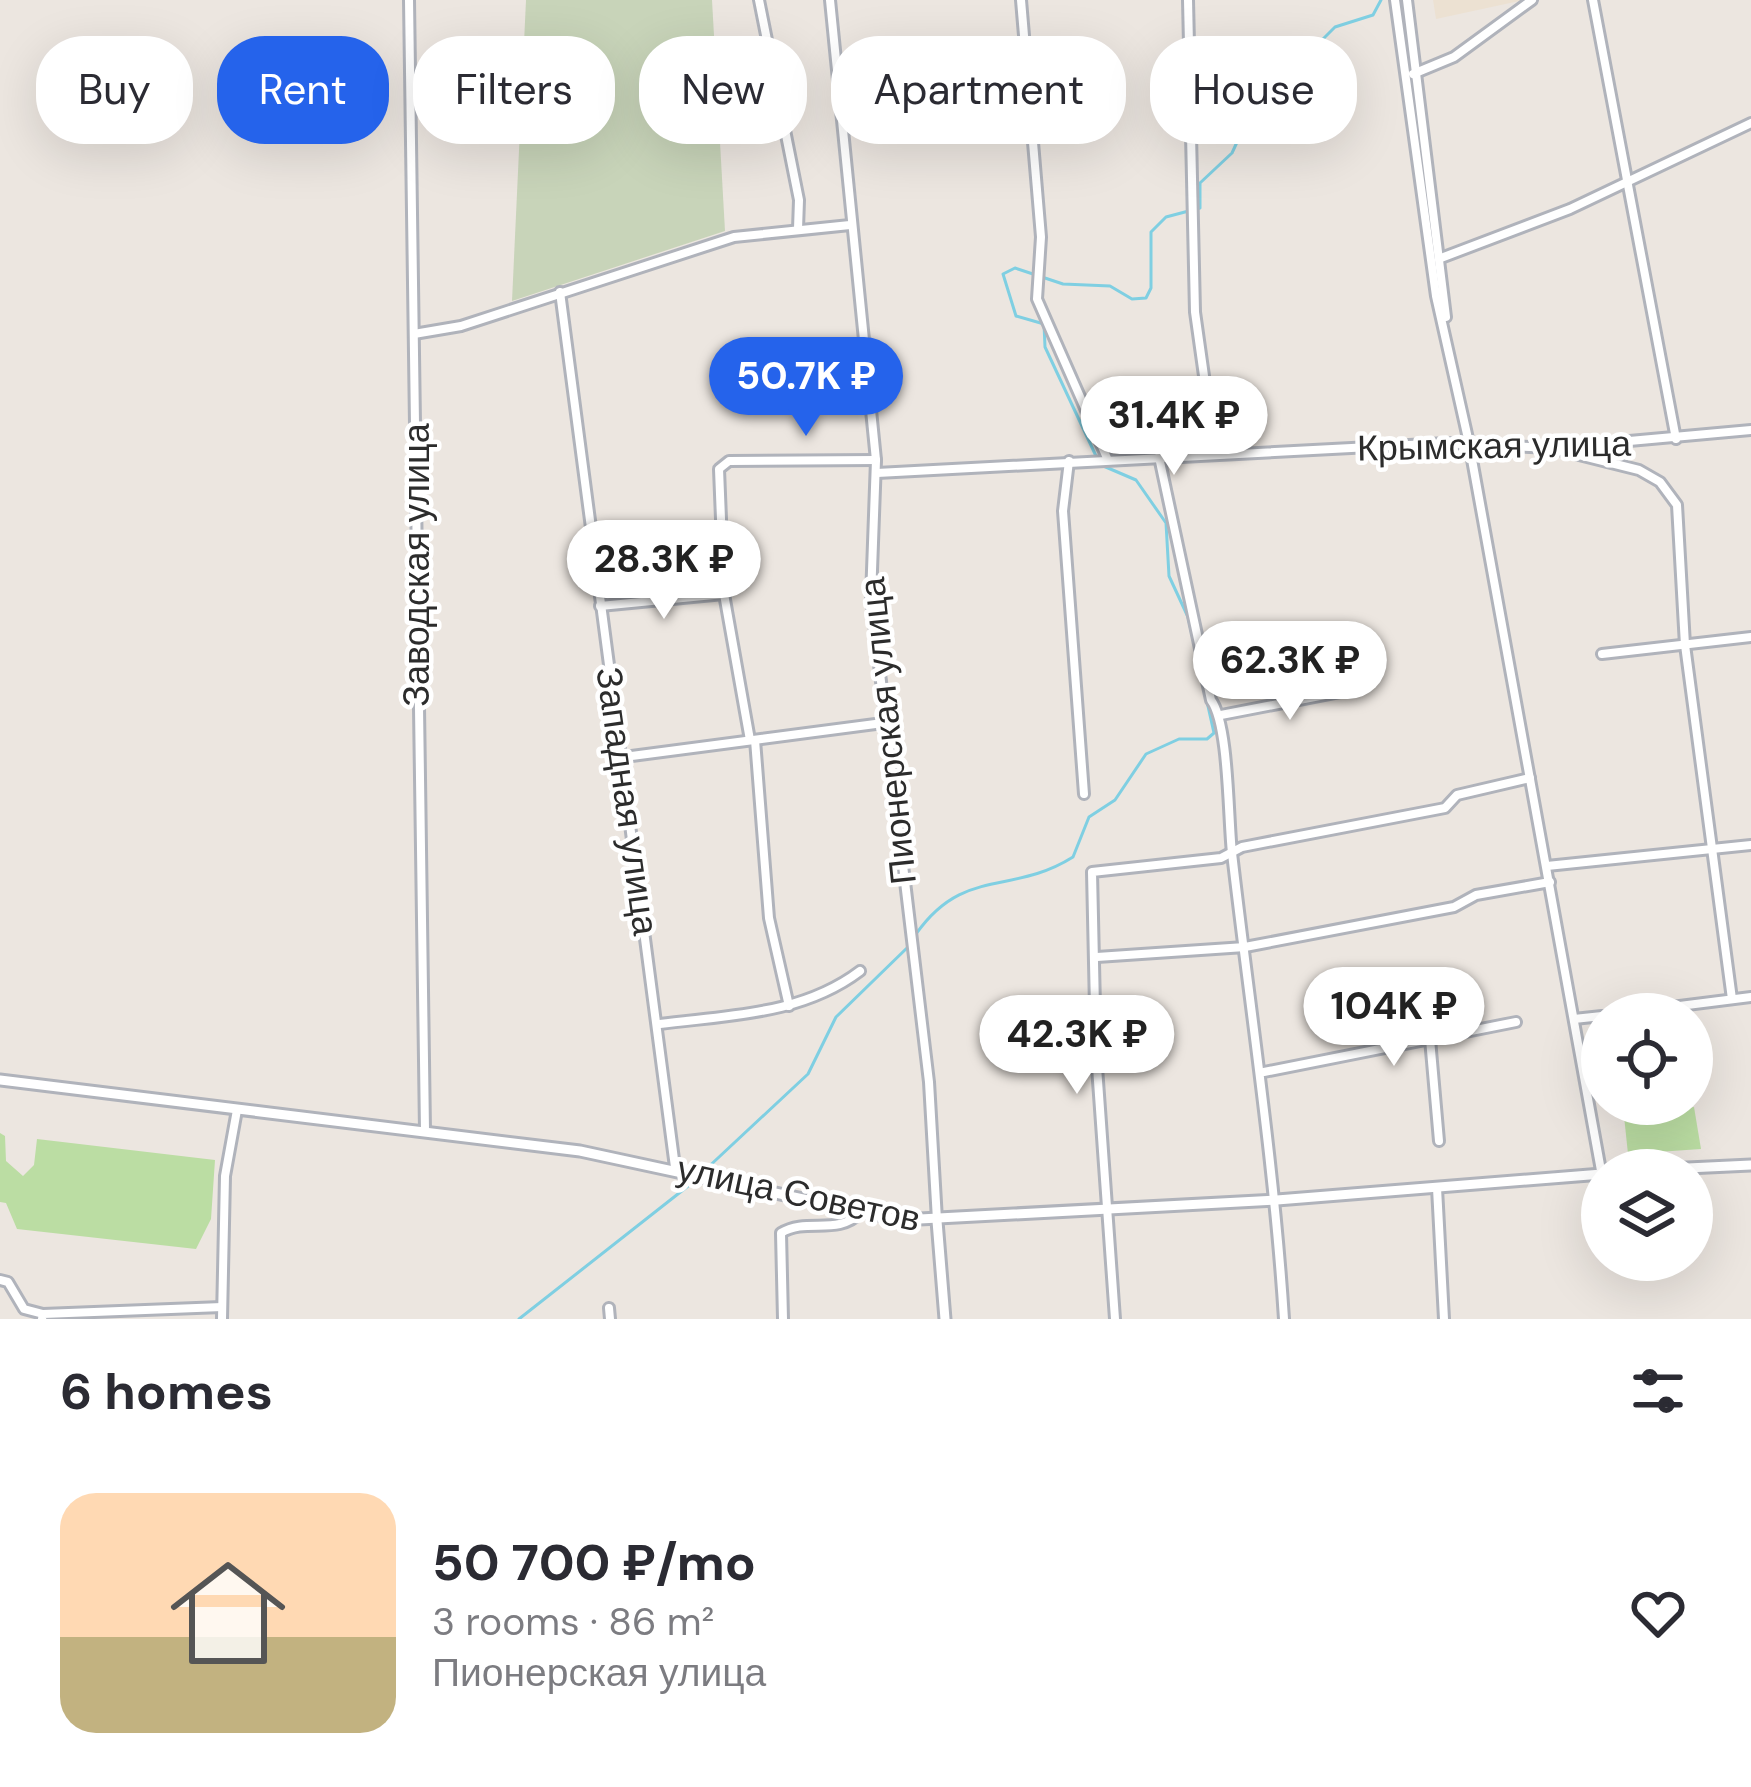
<!DOCTYPE html>
<html lang="en">
<head>
<meta charset="utf-8">
<style>
	:root { --surface:#fff; --page:#f2f2f3; --text:#2b2b33; --muted:#7c7c81; --accent:#2563eb }
	body { margin:0; font-family:"DM Sans",sans-serif; background:var(--page); color:var(--text); height:100vh; display:flex; flex-direction:column; font-size:45px; white-space:nowrap }
	* { box-sizing:border-box; margin:0 }
	p { font-size:39px; color:var(--muted) }
	.icon { flex:none; width:66px; height:66px; fill:none; stroke:currentColor; stroke-width:2; stroke-linecap:round; stroke-linejoin:round }
	.map { position:relative; height:1319px; overflow:hidden }
	.sheet { display:flex; flex-direction:column; background:var(--surface); flex:1 }
	.sheet>* { flex:none }
	.banner { position:absolute; left:36px; top:36px; width:1680px; height:108px; display:flex; gap:24px }
	.controls { position:absolute; left:1581px; top:993px; display:grid; gap:24px }
	.controls a { display:grid; place-items:center; width:132px; height:132px; border-radius:50%; background:var(--surface); box-shadow:0 12px 48px #0002; font-size:60px }
	.price { position:absolute; translate:-50% -102px; padding:0 27px; border-radius:42px; background:#fff; color:#222; font-size:39px; line-height:78px; filter:drop-shadow(0 3px 6px #0008) }
	.price::after { content:''; position:absolute; left:50%; top:72px; width:36px; height:27px; margin-left:-18px; background:inherit; clip-path:polygon(0 0,100% 0,50% 100%) }
	.price.current { background:var(--accent); color:#fff }
	ul { padding:0; list-style:none }
	li { display:flex; align-items:center; gap:36px; height:300px; padding:0 60px }
	li span { display:grid; place-items:center; flex:none; width:336px; height:240px; border-radius:36px; color:#555 }
	li>.icon { margin-inline-start:auto }
	span .icon { width:144px; height:144px; fill:#fffc; stroke-width:1 }
	li b { font-size:51px }
	h2 { display:flex; justify-content:space-between; align-items:center; height:144px; padding:0 60px; font-size:51px }
	.pill { padding:0 42px; border-radius:48px; background:var(--surface); box-shadow:0 12px 48px #0002; font-size:42px; line-height:108px }
	.pill.current { background:var(--accent); color:#fff }
	.map>svg:first-child { display:block }
	.education { fill:#ece1d2 }
	.green { fill:#bbdda3 }
	.cemetery { fill:#c8d4b9 }
	.lines { fill:none; stroke-linecap:round; stroke-linejoin:round }
	.stream { stroke:#7fcfe2; stroke-width:3 }
	.minor-casing { stroke:#b0b3bb; stroke-width:14 }
	.secondary-casing { stroke:#b0b3bb; stroke-width:15 }
	.minor { stroke:#fff; stroke-width:8 }
	.secondary { stroke:#fff; stroke-width:9 }
	.labels { text-anchor:middle; stroke-width:9; stroke-linejoin:round; paint-order:stroke }
	.street-label { font-size:36px; fill:#2c2c2c; stroke:#fff }
</style>
</head>
<body>
<div class="map">
<svg width="1751" height="1319" viewBox="0 0 1751 1319">
	<rect width="100%" height="100%" fill="#ece6e0"/>
	<polygon class="education" points="1433,0 1524,0 1436,19"/>
	<g class="green">
		<polygon points="1694,1107 1701,1149 1628,1154 1624,1116"/>
		<polygon points="0,1133 5,1136 6,1161 23,1176 34,1165 37,1139 215,1160 211,1219 196,1249 17,1229 6,1203 0,1202"/>
	</g>
	<polygon class="cemetery" points="526,0 712,0 725,231 512,301"/>
	<g class="lines">
		<g class="stream">
			<polyline points="1096,456 1045,347 1044,324 1016,316 1003,274 1015,268 1063,284 1110,286 1132,299 1146,298 1151,288 1151,232 1166,217 1200,208 1200,183 1232,153 1267,77 1293,69 1335,27 1373,15 1381,0"/>
			<path d="M916,934c48,-68 95,-38 157,-77l16,-40 26,-17 31,-46 33,-15h28l7,-6 -26,-116 -19,-41 -3,-53 -30,-43 -35,-15"/>
			<polyline points="703,1172 808,1074 836,1017 908,947"/>
			<polyline points="519,1319 697,1179"/>
		</g>
		<defs>
			<g id="minor">
				<polyline points="409,0 425,1131"/>
				<polyline points="759,0 799,200 798,229"/>
				<polyline points="830,0 876,460 871,598 929,1082 937,1220"/>
				<polyline points="1021,0 1041,237 1037,299 1107,458"/>
				<polyline points="1188,0 1195,312 1215,454"/>
				<polyline points="1395,0 1436,296 1469,443 1602,1176"/>
				<polyline points="1407,0 1446,317"/>
				<polyline points="1593,0 1676,439"/>
				<polyline points="1413,74 1454,57 1532,0"/>
				<polyline points="1441,258 1570,209 1751,123"/>
				<polyline points="560,292 675,1167"/>
				<polyline points="414,334 461,326 734,237 850,225"/>
				<polyline points="1559,450 1639,470 1660,482 1677,505 1685,645 1732,999"/>
				<path d="M1159,457l52,243c18,24 17,117 21,153 18,156 42,309 52,466"/>
				<polyline points="1069,461 1063,511 1084,794"/>
				<polyline points="877,473 1447,443 1552,448 1751,430"/>
				<polyline points="600,606 724,594"/>
				<polyline points="1602,654 1751,637"/>
				<polyline points="1221,715 1351,690"/>
				<polyline points="750,740 724,594 719,469 729,461 876,460"/>
				<polyline points="755,740 769,918 789,1006"/>
				<polyline points="624,757 883,723"/>
				<polyline points="1547,866 1751,845"/>
				<polyline points="1097,957 1245,947 1454,907 1476,895 1550,882"/>
				<polyline points="1616,1014 1751,997"/>
				<polyline points="1574,1019 1602,1016"/>
				<path d="M660,1024c69,-9 142,-9 200,-53"/>
				<polyline points="1430,1039 1439,1141"/>
				<polyline points="1264,1072 1516,1022"/>
				<polyline points="1437,1188 1444,1319"/>
				<polyline points="0,1280 8,1282 24,1309 43,1314"/>
				<polyline points="609,1308 610,1319"/>
				<polyline points="42,1319 43,1314 222,1307"/>
				<polyline points="222,1319 225,1176 237,1110"/>
				<path d="M783,1319l-2,-86c26,-16 56,3 79,-20"/>
				<polyline points="1115,1319 1096,1053 1092,872 1221,858 1242,847 1445,808 1457,795 1530,778"/>
			</g>
			<g id="secondary">
				<polyline points="0,1080 580,1151 901,1220 1277,1200 1602,1174"/>
				<polyline points="1645,1170 1751,1165"/>
				<polyline points="937,1221 945,1319"/>
			</g>
		</defs>
		<use href="#minor" class="minor-casing"/>
		<use href="#secondary" class="secondary-casing"/>
		<use href="#minor" class="minor"/>
		<use href="#secondary" class="secondary"/>
	</g>
	<g class="labels">
		<g class="street-label">
			<text transform="translate(1494 445) rotate(-1)" y="13">Крымская улица</text>
			<text transform="translate(416 565) rotate(-90)" y="13">Заводская улица</text>
			<text transform="translate(887 731) rotate(-96)" y="13">Пионерская улица</text>
			<text transform="translate(628 801) rotate(82)" y="13">Западная улица</text>
			<text transform="translate(799 1193) rotate(12)" y="13">улица Советов</text>
		</g>
	</g>
</svg>
<div class="controls">
<a><svg class="icon" aria-label="locate" viewBox="0 0 24 24"><circle cx="12" cy="12" r="6"/><path d="M12 2v4M12 18v4M2 12h4M18 12h4"/></svg></a>
<a><svg class="icon" aria-label="layers" viewBox="0 0 24 24"><path d="M12 4l9 5-9 5-9-5zM3 14l9 5 9-5"/></svg></a>
</div>
<b class="price current" style="left:806px;top:439px">50.7K ₽</b>
<b class="price" style="left:1174px;top:478px">31.4K ₽</b>
<b class="price" style="left:664px;top:622px">28.3K ₽</b>
<b class="price" style="left:1290px;top:723px">62.3K ₽</b>
<b class="price" style="left:1394px;top:1069px">104K ₽</b>
<b class="price" style="left:1077px;top:1097px">42.3K ₽</b>
<div class="banner">
<a class="pill">Buy</a>
<a class="pill current">Rent</a>
<a class="pill">Filters</a>
<a class="pill">New</a>
<a class="pill">Apartment</a>
<a class="pill">House</a>
</div>
</div>
<section class="sheet">
<h2>6 homes<svg class="icon" aria-label="filters" viewBox="0 0 24 24"><path d="M4 7h16M4 17h16"/><circle cx="9" cy="7" r="2"/><circle cx="15" cy="17" r="2"/></svg></h2>
<ul>
<li><span style="background:linear-gradient(#ffd9b3 60%,#c2b280 0)"><svg class="icon" aria-label="home" viewBox="0 0 24 24"><path d="M3 11l9-7 9 7M6 9v11h12V9"/></svg></span><div><b>50 700 ₽/mo</b><p>3 rooms · 86 m²</p><p>Пионерская улица</p></div><svg class="icon" aria-label="heart" viewBox="0 0 24 24"><path d="M12 20l-8-8c-3-5 5-10 8-4 3-6 11-1 8 4z"/></svg></li>
</ul>
</section>
</body>
</html>
